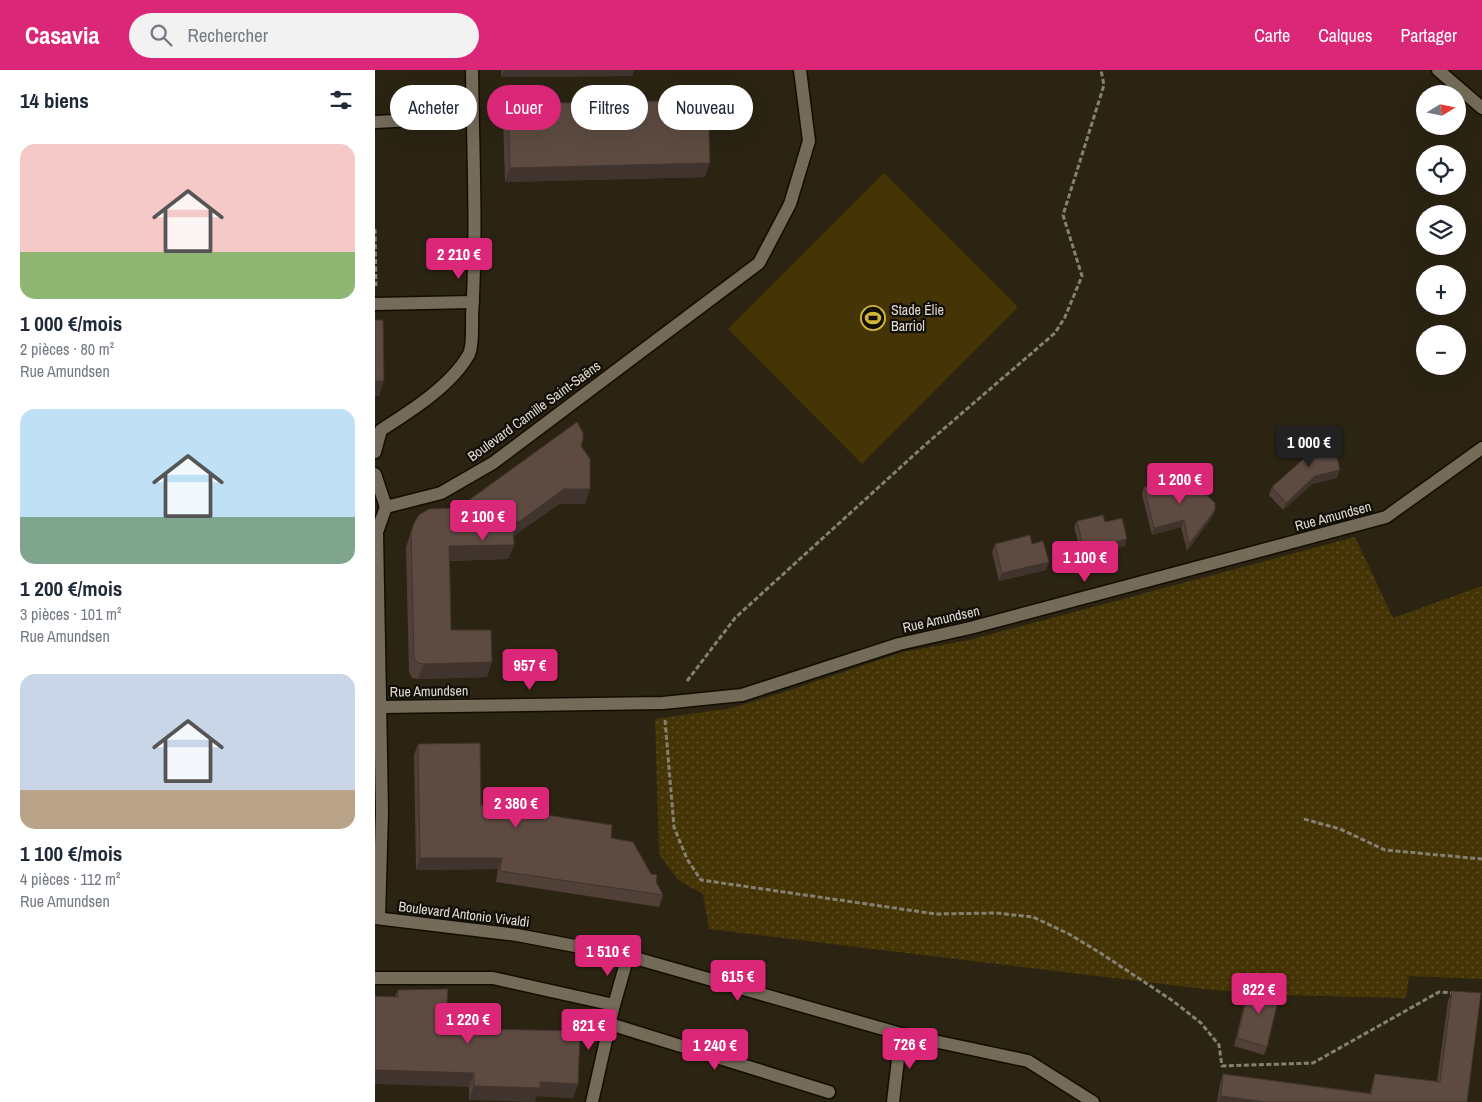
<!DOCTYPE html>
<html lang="fr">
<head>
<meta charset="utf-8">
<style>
	:root { --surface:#fff; --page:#f2f2f3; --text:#1f2937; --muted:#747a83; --accent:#db2777 }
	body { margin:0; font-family:"Archivo Narrow",sans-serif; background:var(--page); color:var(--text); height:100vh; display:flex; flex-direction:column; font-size:19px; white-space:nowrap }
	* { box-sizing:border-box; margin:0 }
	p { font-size:16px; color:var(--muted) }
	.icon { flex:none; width:28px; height:28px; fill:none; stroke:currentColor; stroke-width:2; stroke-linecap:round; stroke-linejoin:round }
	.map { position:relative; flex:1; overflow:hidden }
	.panel { display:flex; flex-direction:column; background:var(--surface); width:375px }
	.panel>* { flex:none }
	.banner { position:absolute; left:15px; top:15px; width:475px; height:45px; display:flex; gap:10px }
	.needle { width:32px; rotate:80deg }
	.controls { position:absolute; left:1041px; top:15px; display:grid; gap:10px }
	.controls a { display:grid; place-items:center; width:50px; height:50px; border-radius:50%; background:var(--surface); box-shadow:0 5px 20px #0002; font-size:25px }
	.price { position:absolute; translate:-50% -42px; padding:0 11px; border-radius:5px; background:var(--accent); color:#fff; font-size:16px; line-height:32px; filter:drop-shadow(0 1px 2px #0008) }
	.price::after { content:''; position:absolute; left:50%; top:30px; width:15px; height:11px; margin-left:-8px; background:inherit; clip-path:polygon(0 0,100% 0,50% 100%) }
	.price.active { background:#222; color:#fff }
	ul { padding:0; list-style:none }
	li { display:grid; align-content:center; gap:10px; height:265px; padding:0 20px }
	li span { display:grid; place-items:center; height:155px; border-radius:15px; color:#555 }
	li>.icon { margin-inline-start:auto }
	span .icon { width:90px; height:90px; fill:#fffc; stroke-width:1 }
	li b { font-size:21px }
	h2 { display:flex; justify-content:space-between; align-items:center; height:60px; padding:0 20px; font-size:21px }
	.chip { padding:0 18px; border-radius:22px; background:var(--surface); box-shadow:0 5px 20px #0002; font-size:18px; line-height:45px }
	.chip.active { background:var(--accent); color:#fff }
	header { display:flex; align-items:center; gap:30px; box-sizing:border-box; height:70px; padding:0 25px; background:var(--accent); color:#fff }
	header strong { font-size:24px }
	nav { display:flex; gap:28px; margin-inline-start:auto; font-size:18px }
	.search { width:350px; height:45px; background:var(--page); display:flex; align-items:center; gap:12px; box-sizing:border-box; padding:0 18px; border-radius:28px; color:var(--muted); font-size:19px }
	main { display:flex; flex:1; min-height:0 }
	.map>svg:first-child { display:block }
	.park { fill:#443406 }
	.garden { fill:url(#garden-dots) }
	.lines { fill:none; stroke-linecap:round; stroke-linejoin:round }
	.minor-casing { stroke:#140d01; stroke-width:15 }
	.path { stroke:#868072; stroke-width:3; stroke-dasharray:5 2.5; stroke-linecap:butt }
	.minor { stroke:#746c59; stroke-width:12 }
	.wall { fill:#504038 }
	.shaded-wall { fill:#41342e }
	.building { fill:#5d4b41; stroke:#41342e }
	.labels { text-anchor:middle; stroke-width:4.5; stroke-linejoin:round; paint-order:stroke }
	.poi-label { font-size:14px; fill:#e0dbd1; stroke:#110e07; text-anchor:start }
	.street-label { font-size:14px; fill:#e0dbd1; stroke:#110e07 }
</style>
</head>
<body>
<header>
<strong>Casavia</strong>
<div class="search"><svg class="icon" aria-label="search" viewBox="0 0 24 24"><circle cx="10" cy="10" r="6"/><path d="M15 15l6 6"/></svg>Rechercher</div>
<nav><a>Carte</a><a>Calques</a><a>Partager</a></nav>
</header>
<main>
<section class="panel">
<h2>14 biens<svg class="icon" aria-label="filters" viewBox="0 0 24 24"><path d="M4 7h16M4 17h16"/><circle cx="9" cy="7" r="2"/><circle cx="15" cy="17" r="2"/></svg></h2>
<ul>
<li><span style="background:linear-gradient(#f6c9c9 70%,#8fb573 0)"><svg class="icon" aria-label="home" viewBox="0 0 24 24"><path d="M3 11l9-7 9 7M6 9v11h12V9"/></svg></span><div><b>1 000 €/mois</b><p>2 pièces · 80 m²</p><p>Rue Amundsen</p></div></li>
<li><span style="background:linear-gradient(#bfe0f5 70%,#7fa58c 0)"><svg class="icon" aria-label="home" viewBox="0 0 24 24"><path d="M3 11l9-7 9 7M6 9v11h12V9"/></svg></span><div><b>1 200 €/mois</b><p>3 pièces · 101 m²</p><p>Rue Amundsen</p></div></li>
<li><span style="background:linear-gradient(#c9d6e8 75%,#b9a48a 0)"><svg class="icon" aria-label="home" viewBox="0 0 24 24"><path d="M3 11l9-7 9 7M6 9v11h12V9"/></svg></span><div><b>1 100 €/mois</b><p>4 pièces · 112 m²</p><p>Rue Amundsen</p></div></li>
</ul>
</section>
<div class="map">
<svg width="1107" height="1032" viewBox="0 0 1107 1032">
	<defs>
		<pattern id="garden-dots" width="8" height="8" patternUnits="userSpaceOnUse" patternTransform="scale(1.25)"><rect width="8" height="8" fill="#443406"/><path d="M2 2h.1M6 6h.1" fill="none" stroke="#5f5129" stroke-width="1.8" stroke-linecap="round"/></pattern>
	</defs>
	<rect width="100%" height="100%" fill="#2b2413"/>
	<polygon class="park" points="509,103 643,237 487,394 353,259"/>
	<polygon class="garden" points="980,467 1018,548 1107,516 1107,909 1034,906 1031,928 903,925 838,920 334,859 328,824 303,810 284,784 280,649 357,638 412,621 528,582 594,570"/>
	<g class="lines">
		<defs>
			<g id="minor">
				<polyline points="1063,0 1107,38"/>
				<polyline points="0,52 97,47"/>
				<polyline points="0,234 98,232"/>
				<path d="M0,382l6,-22c30,-19 71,-45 88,-76 4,-8 3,-29 3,-38 5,-82 1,-164 0,-246"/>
				<polyline points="0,404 11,437"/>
				<polyline points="5,637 288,633 367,625 524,574 595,558 1011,447 1107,378"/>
				<polyline points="0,848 142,865 253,886 526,964 653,991 718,1032"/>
				<polyline points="4,848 7,741 2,462 11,437 66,423 118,393 384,193 415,134 434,71 425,0"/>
				<polyline points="0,908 118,908 239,935"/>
				<polyline points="235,954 454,1022"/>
				<polyline points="217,1032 239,935 253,886"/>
				<polyline points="518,1032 526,964"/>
			</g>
		</defs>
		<use href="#minor" class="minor-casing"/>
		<g class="path">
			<polyline points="0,159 1,216"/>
			<polyline points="312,611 360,548 550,375 680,263 690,247 707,206 688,145 729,15 726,0"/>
			<polyline points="290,650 299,757 312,789 326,810 561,844 621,843 658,847 694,864 727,884 798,931 826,953 844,975 847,996 938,993 1064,922 1079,923"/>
			<polyline points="929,749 965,759 1010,780 1107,789"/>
		</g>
		<use href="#minor" class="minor"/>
	</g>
	<g class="wall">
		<polygon points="126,0 259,0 257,6 126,7"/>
		<polygon points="133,34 330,107 130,112 128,48"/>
		<polygon points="932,372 962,408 937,414 908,440 894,425 897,417 931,387 929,379"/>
		<polygon points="206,376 210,434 184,434 138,466 139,475 133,489 75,491 76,560 112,607 43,609 37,608 34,602 31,477 39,453 83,438"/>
		<polygon points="793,415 840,440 837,447 812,481 806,457 777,465 767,424 769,417"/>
		<polygon points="702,451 730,452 750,476 707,487 699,457"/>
		<polygon points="620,474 657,474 671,500 624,511 617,482"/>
		<polygon points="43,674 106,735 236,768 281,812 288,825 284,837 121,812 123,799 41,800 39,685"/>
		<polygon points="875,915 892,977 889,985 859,976 872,923"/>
		<polygon points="23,920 101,959 203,1014 198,1028 162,1026 94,1030 94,1017 20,926"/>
		<polygon points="1077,921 1092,1032 842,1032 845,1014 848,1004 995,1023 997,1014 1000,1004 1062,1011 1073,931"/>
	</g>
	<g class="shaded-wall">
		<polygon points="129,0 259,0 257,6 126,7"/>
		<polygon points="335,93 330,107 130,112 135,98"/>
		<polygon points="0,311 9,311 4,326 0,326"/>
		<polygon points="965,400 962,408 937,414 908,440 911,433 940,406"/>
		<polygon points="189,419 215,419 210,434 184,434 139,466 133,467 138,452"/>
		<polygon points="840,440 837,447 812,481 814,474"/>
		<polygon points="809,450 806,457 777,465 779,458"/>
		<polygon points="752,469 750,476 707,487 709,480"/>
		<polygon points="139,475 133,489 69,491 74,476"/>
		<polygon points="674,492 671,500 624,511 627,503"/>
		<polygon points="117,592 112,607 43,609 49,594"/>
		<polygon points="45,788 127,788 123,799 41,800"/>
		<polygon points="0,1000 99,1003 94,1017 0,1014"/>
		<polygon points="165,1012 203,1014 198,1028 162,1026 160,1032 94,1030 99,1016"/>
		<polygon points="846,1026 891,1032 843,1032"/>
	</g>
	<g class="building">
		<polygon points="333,30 335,93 135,98 133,34"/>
		<polygon points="0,250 8,250 9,311 0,311"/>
		<polygon points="202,352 208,363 208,369 206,376 215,389 215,419 189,419 145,451 138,452 139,475 74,476 76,560 116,560 117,592 49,594 43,593 39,588 36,462 39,453 44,445 54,439 83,438"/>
		<polygon points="957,366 965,400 940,406 911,433 897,417 934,384 932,372"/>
		<polygon points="812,407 840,433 840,440 814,474 809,450 779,458 769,417 792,411 793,415"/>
		<polygon points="728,445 730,452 747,448 752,469 709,480 702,451"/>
		<polygon points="655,465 657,474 668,471 674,492 627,503 620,474"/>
		<polygon points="105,673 106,735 237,755 236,768 258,772 276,804 282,805 281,812 288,825 125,801 127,788 45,788 43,674"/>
		<polygon points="875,915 906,918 892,977 862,968"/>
		<polygon points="73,919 71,945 101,946 101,959 205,961 203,1014 165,1012 165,1018 99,1016 99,1003 0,1000 0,926 23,927 23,920"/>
		<polygon points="1077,921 1106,923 1092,1032 891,1032 846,1026 848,1004 996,1024 1000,1004 1065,1012"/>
	</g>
	<defs>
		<symbol id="stadium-ring" viewBox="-11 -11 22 22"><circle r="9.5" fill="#110e07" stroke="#d3b635" stroke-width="1.5"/><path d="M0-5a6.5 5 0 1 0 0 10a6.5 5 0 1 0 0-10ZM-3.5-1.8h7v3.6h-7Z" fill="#d3b635"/></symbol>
	</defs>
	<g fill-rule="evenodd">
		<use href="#stadium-ring" x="484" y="234" width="28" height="28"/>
	</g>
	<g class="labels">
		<g class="poi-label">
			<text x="516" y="245">Stade Élie<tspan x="516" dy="16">Barriol</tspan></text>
		</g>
		<g class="street-label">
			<text transform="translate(159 341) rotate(-36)" y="5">Boulevard Camille Saint-Saëns</text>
			<text transform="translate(958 446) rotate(-15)" y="5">Rue Amundsen</text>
			<text transform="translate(566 549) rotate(-13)" y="5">Rue Amundsen</text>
			<text transform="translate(54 621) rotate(-1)" y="5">Rue Amundsen</text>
			<text transform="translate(89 844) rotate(7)" y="5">Boulevard Antonio Vivaldi</text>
		</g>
	</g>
</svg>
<div class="controls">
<a><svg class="needle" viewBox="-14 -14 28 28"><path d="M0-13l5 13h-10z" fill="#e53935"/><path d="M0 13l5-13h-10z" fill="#747a83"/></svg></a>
<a><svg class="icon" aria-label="locate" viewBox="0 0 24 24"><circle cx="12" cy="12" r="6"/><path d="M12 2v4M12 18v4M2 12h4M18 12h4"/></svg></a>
<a><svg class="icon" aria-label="layers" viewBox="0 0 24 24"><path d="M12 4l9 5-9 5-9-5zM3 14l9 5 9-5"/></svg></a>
<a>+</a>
<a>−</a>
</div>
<b class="price" style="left:84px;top:210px">2 210 €</b>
<b class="price active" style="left:934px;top:398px">1 000 €</b>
<b class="price" style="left:805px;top:435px">1 200 €</b>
<b class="price" style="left:108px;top:472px">2 100 €</b>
<b class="price" style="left:710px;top:513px">1 100 €</b>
<b class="price" style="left:155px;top:621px">957 €</b>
<b class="price" style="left:141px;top:759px">2 380 €</b>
<b class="price" style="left:233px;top:907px">1 510 €</b>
<b class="price" style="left:363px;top:932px">615 €</b>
<b class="price" style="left:884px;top:945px">822 €</b>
<b class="price" style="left:93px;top:975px">1 220 €</b>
<b class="price" style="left:214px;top:981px">821 €</b>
<b class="price" style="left:535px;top:1000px">726 €</b>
<b class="price" style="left:340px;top:1001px">1 240 €</b>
<div class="banner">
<a class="chip">Acheter</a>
<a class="chip active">Louer</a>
<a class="chip">Filtres</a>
<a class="chip">Nouveau</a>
</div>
</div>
</main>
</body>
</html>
